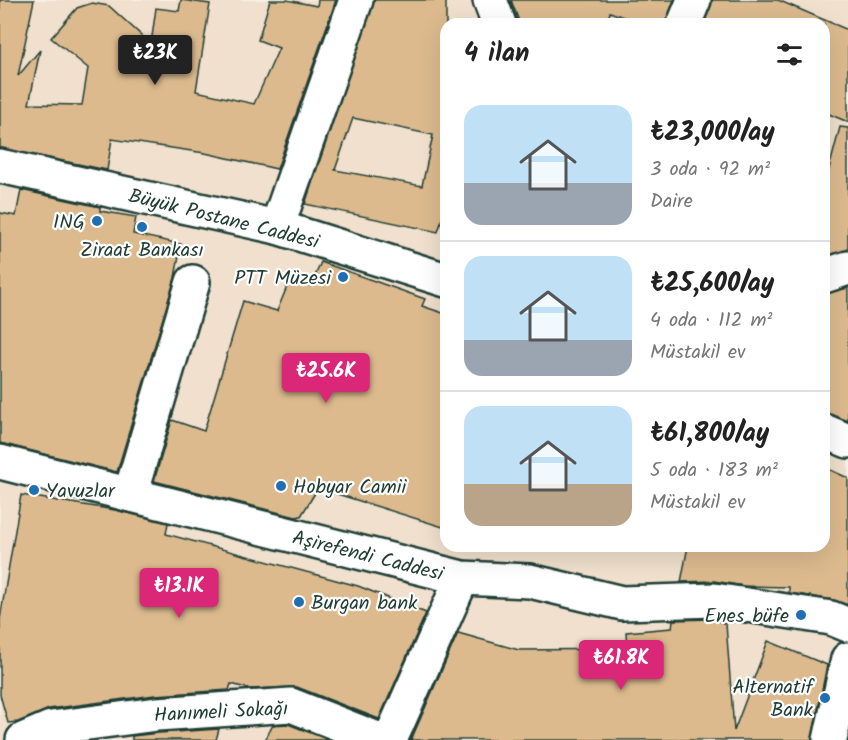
<!DOCTYPE html>
<html lang="tr">
<head>
<meta charset="utf-8">
<style>
	:root { --surface:#fff; --page:#f6f6f6; --text:#222; --muted:#767676; --line:#e0e0e0; --accent:#db2777 }
	body { margin:0; font-family:Kalam,sans-serif; background:var(--page); color:var(--text); height:100vh; display:flex; flex-direction:column; font-size:22px; white-space:nowrap }
	* { box-sizing:border-box; margin:0 }
	p { font-size:20px; color:var(--muted) }
	.icon { flex:none; width:33px; height:33px; fill:none; stroke:currentColor; stroke-width:2; stroke-linecap:round; stroke-linejoin:round }
	.map { position:relative; flex:1; overflow:hidden }
	.panel { position:absolute; left:440px; top:18px; width:390px; height:534px; display:flex; flex-direction:column; background:var(--surface); border-radius:18px; box-shadow:0 6px 24px #0002 }
	.panel>* { flex:none }
	.price { position:absolute; translate:-50% -51px; padding:0 14px; border-radius:6px; background:var(--accent); color:#fff; font-size:20px; line-height:39px; filter:drop-shadow(0 2px 3px #0008) }
	.price::after { content:''; position:absolute; left:50%; top:36px; width:18px; height:14px; margin-left:-9px; background:inherit; clip-path:polygon(0 0,100% 0,50% 100%) }
	.price.on { background:#222; color:#fff }
	ul { padding:0; list-style:none }
	li { display:flex; align-items:center; gap:18px; height:150px; padding:0 24px }
	li+li { border-top:2px solid var(--line) }
	li span { display:grid; place-items:center; flex:none; width:168px; height:120px; border-radius:18px; color:#555 }
	li>.icon { margin-inline-start:auto }
	span .icon { width:72px; height:72px; fill:#fffc; stroke-width:1 }
	li b { font-size:26px }
	h2 { display:flex; justify-content:space-between; align-items:center; height:72px; padding:0 24px; font-size:26px }
	.map>svg:first-child { display:block }
	.built { fill:#f0e0cd; fill-rule:evenodd }
	.building { fill:#dcba8e; stroke:#1f3d34; stroke-width:1.5; fill-rule:evenodd }
	.lines { fill:none; stroke-linecap:round; stroke-linejoin:round }
	.street-casing { stroke:#1f3d34; stroke-width:38 }
	.secondary-casing { stroke:#1f3d34; stroke-width:38 }
	.street { stroke:#fff; stroke-width:33 }
	.secondary { stroke:#fff; stroke-width:33 }
	.poi-dot { fill:#1f6fb2; stroke:#fff; stroke-width:2 }
	.labels { text-anchor:middle; stroke-width:4.5; stroke-linejoin:round; paint-order:stroke }
	.street-label { font-size:20px; fill:#1f3d34; stroke:#fff }
	.poi-label { font-size:20px; fill:#1f3d34; stroke:#fff; text-anchor:end }
</style>
</head>
<body>
<div class="map">
<svg width="848" height="740" viewBox="0 0 848 740">
	<rect width="100%" height="100%" fill="#f8f1e8"/>
	<filter id="ink" filterUnits="userSpaceOnUse"><feTurbulence type="fractalNoise" baseFrequency=".0167" numOctaves="2"/><feDisplacementMap in="SourceGraphic" scale="12" xChannelSelector="R" yChannelSelector="G"/><feConvolveMatrix kernelMatrix="1 2 1 2 8 2 1 2 1" color-interpolation-filters="sRGB"/></filter>
	<g filter="url(#ink)">
		<path class="built" d="M0,0h848v596l-32,128 -2,16h-814zM446,24h378v522h-378z"/>
		<g class="building">
			<polygon points="0,0 34,0 18,76 40,50 29,104 82,105 88,68 51,38 77,8 92,3 109,6 151,44 156,8 179,11 181,0 210,4 196,91 254,104 279,48 258,40 270,0 287,0 317,6 318,0 336,0 277,169 205,153 112,139 107,170 0,148"/>
			<path d="M374,0h72v206l-8,26 -133,-28zM353,118l80,17 -11,51 -87,-16z"/>
			<polygon points="511,0 674,0 666,24 642,24 610,12 607,24 520,24"/>
			<polygon points="712,0 778,0 848,30 848,122 824,112 824,24 704,24"/>
			<polygon points="840,127 848,128 848,250 824,256 824,188"/>
			<polygon points="21,190 100,207 100,211 136,217 133,234 181,244 175,278 117,472 0,443 0,213 16,216"/>
			<polygon points="321,262 425,299 422,306 446,314 446,528 318,488 301,516 296,517 154,481 172,420 204,431 243,301 277,311 289,282 311,286"/>
			<polygon points="848,288 848,421 824,412 824,294"/>
			<polygon points="824,467 848,478 848,605 834,600 789,593 789,587 744,586 714,581 681,582 688,546 824,546"/>
			<polygon points="21,495 115,510 168,523 166,534 358,586 426,613 379,719 297,687 250,689 231,684 229,690 155,695 49,709 18,722 8,723 0,695 0,619"/>
			<polygon points="713,619 726,624 734,731 768,641 827,665 812,740 411,740 458,633 519,650 627,649 626,632 672,628 673,620"/>
			<polygon points="288,724 329,740 265,740 273,725"/>
			<polygon points="219,729 216,740 132,740 132,736 159,733"/>
		</g>
		<g class="lines">
			<defs>
				<g id="street">
					<polyline points="490,0 499,24"/>
					<polyline points="684,24 694,0"/>
					<polyline points="0,166 277,227 446,280"/>
					<polyline points="277,227 356,0"/>
					<polyline points="824,276 848,268"/>
					<polyline points="824,431 848,441"/>
					<polyline points="0,462 462,578 530,581 622,603 714,600 831,618 848,625"/>
					<polyline points="130,495 193,282"/>
					<polyline points="23,740 51,728 157,714 291,705 380,740"/>
					<polyline points="390,740 462,578"/>
				</g>
				<polyline id="secondary" points="830,740 848,659"/>
			</defs>
			<use href="#street" class="street-casing"/>
			<use href="#secondary" class="secondary-casing"/>
			<use href="#street" class="street"/>
			<use href="#secondary" class="secondary"/>
		</g>
	</g>
	<g class="poi-dot">
		<circle cx="97" cy="221" r="6"/>
		<circle cx="142" cy="227" r="6"/>
		<circle cx="343" cy="277" r="6"/>
		<circle cx="281" cy="486" r="6"/>
		<circle cx="34" cy="490" r="6"/>
		<circle cx="299" cy="602" r="6"/>
		<circle cx="801" cy="615" r="6"/>
		<circle cx="825" cy="698" r="6"/>
	</g>
	<g class="labels">
		<g class="street-label">
			<text transform="translate(224 218) rotate(14)" y="7">Büyük Postane Caddesi</text>
			<text transform="translate(368 555) rotate(14)" y="7">Aşirefendi Caddesi</text>
			<text transform="translate(221 711) rotate(-3)" y="7">Hanımeli Sokağı</text>
		</g>
		<g class="poi-label">
			<text x="85" y="228">ING</text>
			<text x="142" y="256" text-anchor="middle">Ziraat Bankası</text>
			<text x="331" y="284">PTT Müzesi</text>
			<text x="293" y="493" text-anchor="start">Hobyar Camii</text>
			<text x="46" y="497" text-anchor="start">Yavuzlar</text>
			<text x="311" y="609" text-anchor="start">Burgan bank</text>
			<text x="789" y="622">Enes büfe</text>
			<text x="813" y="693">Alternatif<tspan x="813" dy="23">Bank</tspan></text>
		</g>
	</g>
</svg>
<b class="price on" style="left:155px;top:86px">₺23K</b>
<b class="price" style="left:326px;top:404px">₺25.6K</b>
<b class="price" style="left:179px;top:619px">₺13.1K</b>
<b class="price" style="left:621px;top:691px">₺61.8K</b>
<section class="panel">
<h2>4 ilan<svg class="icon" aria-label="filters" viewBox="0 0 24 24"><path d="M4 7h16M4 17h16"/><circle cx="9" cy="7" r="2"/><circle cx="15" cy="17" r="2"/></svg></h2>
<ul>
<li><span style="background:linear-gradient(#bfe0f5 65%,#9aa5b1 0)"><svg class="icon" aria-label="home" viewBox="0 0 24 24"><path d="M3 11l9-7 9 7M6 9v11h12V9"/></svg></span><div><b>₺23,000/ay</b><p>3 oda · 92 m²</p><p>Daire</p></div></li>
<li><span style="background:linear-gradient(#bfe0f5 70%,#9aa5b1 0)"><svg class="icon" aria-label="home" viewBox="0 0 24 24"><path d="M3 11l9-7 9 7M6 9v11h12V9"/></svg></span><div><b>₺25,600/ay</b><p>4 oda · 112 m²</p><p>Müstakil ev</p></div></li>
<li><span style="background:linear-gradient(#bfe0f5 65%,#b9a48a 0)"><svg class="icon" aria-label="home" viewBox="0 0 24 24"><path d="M3 11l9-7 9 7M6 9v11h12V9"/></svg></span><div><b>₺61,800/ay</b><p>5 oda · 183 m²</p><p>Müstakil ev</p></div></li>
</ul>
</section>
</div>
</body>
</html>
